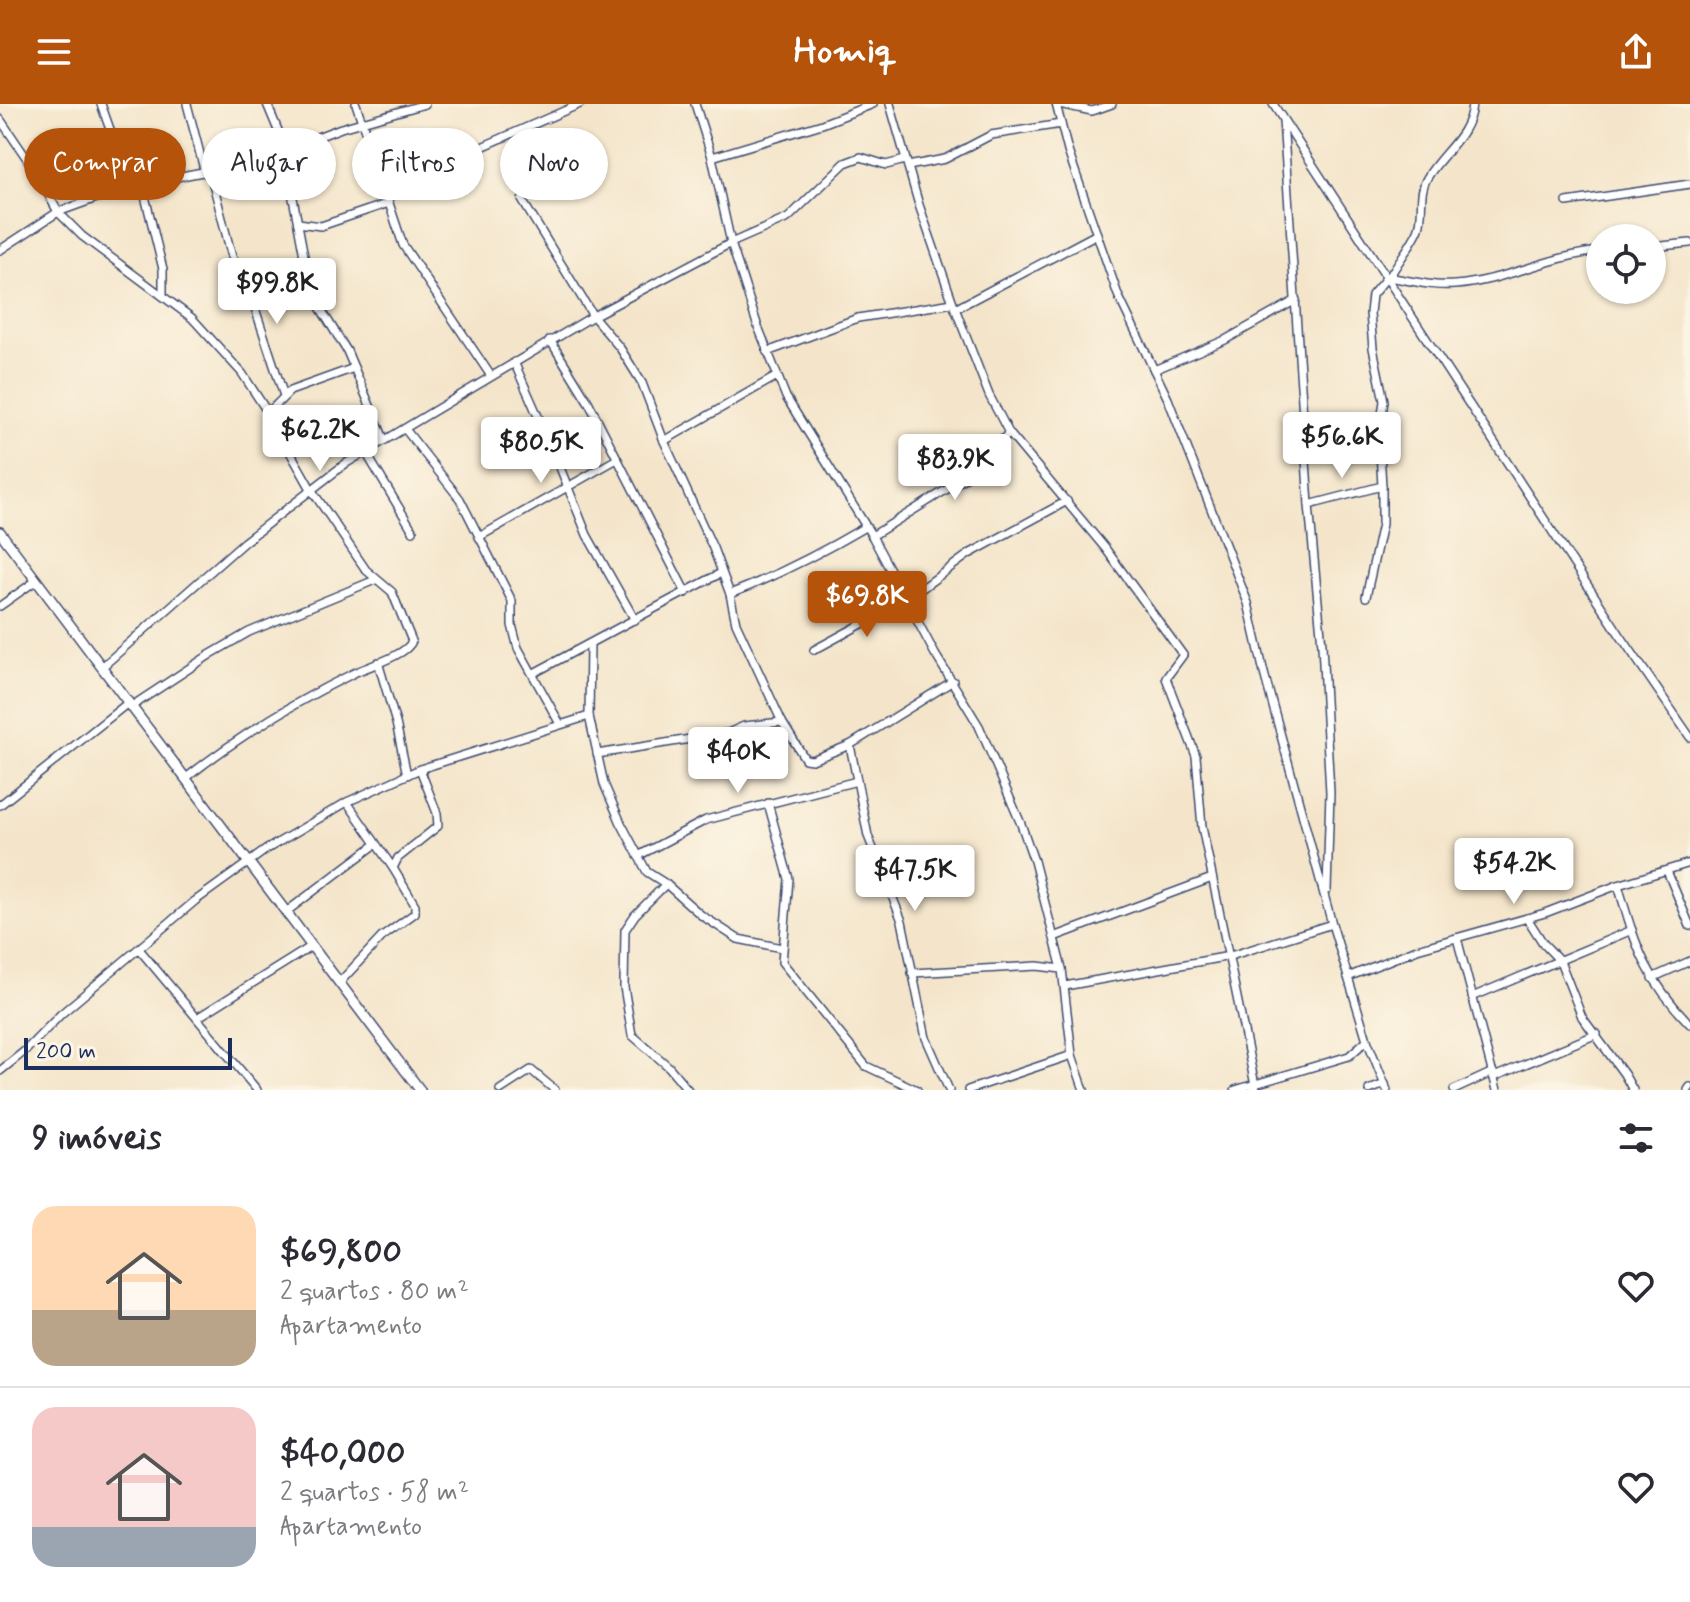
<!DOCTYPE html>
<html lang="pt">
<head>
<meta charset="utf-8">
<style>
	:root { --surface:#fff; --page:#f7f7f7; --text:#2b2b33; --muted:#7c7c81; --line:#e1e1e2; --accent:#b45309 }
	body { margin:0; font-family:Mynerve,sans-serif; background:var(--page); color:var(--text); height:100vh; display:flex; flex-direction:column; font-size:30px; white-space:nowrap }
	* { box-sizing:border-box; margin:0 }
	p { font-size:26px; color:var(--muted) }
	.icon { flex:none; width:44px; height:44px; fill:none; stroke:currentColor; stroke-width:2; stroke-linecap:round; stroke-linejoin:round }
	.map { position:relative; height:986px; overflow:hidden }
	.sheet { display:flex; flex-direction:column; background:var(--surface); flex:1 }
	.sheet>* { flex:none }
	.guide { position:absolute; left:24px; top:24px; width:800px; height:72px; display:flex; gap:16px }
	.buttons { position:absolute; left:1586px; top:120px; display:grid; gap:16px }
	.buttons a { display:grid; place-items:center; width:80px; height:80px; border-radius:50%; background:var(--surface); box-shadow:0 2px 6px #0004; font-size:40px }
	.scale { position:absolute; left:24px; bottom:20px; width:208px; box-sizing:border-box; padding-left:8px; border:4px solid #1b2f5e; border-top:0; font-size:22px; line-height:28px; white-space:nowrap; color:#1b2f5e; -webkit-text-stroke:6px #fcf5e5; paint-order:stroke }
	.price { position:absolute; translate:-50% -68px; padding:0 18px; border-radius:8px; background:#fff; color:#222; font-size:26px; line-height:52px; filter:drop-shadow(0 2px 4px #0008) }
	.price::after { content:''; position:absolute; left:50%; top:48px; width:24px; height:18px; margin-left:-12px; background:inherit; clip-path:polygon(0 0,100% 0,50% 100%) }
	.price.active { background:var(--accent); color:#fff }
	ul { padding:0; list-style:none }
	li { display:flex; align-items:center; gap:24px; height:200px; padding:0 32px }
	li+li { border-top:2px solid var(--line) }
	li span { display:grid; place-items:center; flex:none; width:224px; height:160px; border-radius:24px; color:#555 }
	li>.icon { margin-inline-start:auto }
	span .icon { width:96px; height:96px; fill:#fffc; stroke-width:1 }
	li b { font-size:34px }
	h2 { display:flex; justify-content:space-between; align-items:center; height:96px; padding:0 32px; font-size:34px }
	.tag { padding:0 28px; border-radius:36px; background:var(--surface); box-shadow:0 2px 6px #0004; font-size:28px; line-height:72px }
	.tag.active { background:var(--accent); color:#fff }
	header { display:flex; justify-content:space-between; align-items:center; height:104px; padding:0 32px; background:var(--accent); color:#fff; font-size:36px; font-weight:700 }
	.map>svg:first-child { display:block }
	.lines { fill:none; stroke-linecap:round; stroke-linejoin:round }
	.minor-casing { stroke:#3c4a6e; stroke-width:10 }
	.major-casing { stroke:#3c4a6e; stroke-width:12 }
	.minor { stroke:#fff; stroke-width:7 }
	.major { stroke:#fff; stroke-width:9 }
</style>
</head>
<body>
<header><svg class="icon" aria-label="menu" viewBox="0 0 24 24"><path d="M4 6h16M4 12h16M4 18h16"/></svg>Homiq<svg class="icon" aria-label="share" viewBox="0 0 24 24"><path d="M12 15V3M7 8l5-5 5 5M5 13v7h14v-7"/></svg></header>
<div class="map">
<svg width="1690" height="986" viewBox="0 0 1690 986">
	<rect width="100%" height="100%" fill="#fcf5e5"/>
	<filter id="ink" filterUnits="userSpaceOnUse"><feTurbulence type="fractalNoise" baseFrequency=".0125" numOctaves="2"/><feDisplacementMap in="SourceGraphic" scale="16" xChannelSelector="R" yChannelSelector="G"/><feConvolveMatrix kernelMatrix="1 2 1 2 8 2 1 2 1" color-interpolation-filters="sRGB"/></filter>
	<filter id="wash" filterUnits="userSpaceOnUse"><feTurbulence type="fractalNoise" baseFrequency=".006" numOctaves="4" result="noise"/><feDisplacementMap in="SourceGraphic" scale="32" xChannelSelector="R" yChannelSelector="G"/><feGaussianBlur stdDeviation="1.8" result="paint"/><feColorMatrix in="noise" values="0 0 0 0 0 0 0 0 0 0 0 0 0 0 0 0 0 1.4 0 .05"/><feComposite in="paint" operator="in"/></filter>
	<g filter="url(#wash)">
		<rect width="100%" height="100%" fill="#f4e5ca"/>
	</g>
	<g filter="url(#ink)">
		<g class="lines">
			<defs>
				<g id="minor">
					<polyline points="101,0 130,82"/>
					<polyline points="187,0 205,69"/>
					<polyline points="267,0 282,36 311,189 347,247 384,335"/>
					<polyline points="356,0 403,141 491,272"/>
					<polyline points="695,0 712,53 731,139 757,220 786,293 872,432 935,550 979,622 1021,720 1034,757 1062,865 1072,951 1084,986"/>
					<polyline points="890,0 919,101 953,199 989,291 1009,329 1105,444 1183,551 1166,574 1196,652 1202,723 1256,986"/>
					<polyline points="1056,0 1068,47 1118,191 1168,295 1248,499 1264,569 1332,820 1367,936 1387,986"/>
					<polyline points="1059,0 1092,7 1112,0"/>
					<polyline points="1273,0 1620,531 1690,633"/>
					<path d="M0,15l36,53 22,40 24,24 110,82 50,55 26,40 43,76 55,81 26,22 20,49c-5,14 -43,25 -58,32 -59,29 -116,64 -168,105"/>
					<polyline points="1283,16 1309,401 1322,541 1330,688 1327,786"/>
					<polyline points="712,53 822,20 873,0"/>
					<polyline points="908,62 945,55 991,31 1061,20"/>
					<polyline points="210,68 232,153 252,189"/>
					<polyline points="142,80 163,165 163,192"/>
					<polyline points="384,82 468,49 580,0"/>
					<polyline points="522,96 593,212 620,244 642,279 664,337 713,444 730,490 736,519 782,618 805,655 812,656 850,641 953,577"/>
					<polyline points="1567,98 1690,80"/>
					<polyline points="298,119 321,122 389,99"/>
					<polyline points="1652,143 1690,139"/>
					<polyline points="0,146 58,108 130,82 249,59 341,24 425,0"/>
					<path d="M1390,172c7,-13 25,-36 29,-48 5,-16 -1,-35 8,-50 15,-26 43,-42 45,-74"/>
					<polyline points="955,205 1097,130"/>
					<polyline points="550,236 589,299 686,489"/>
					<polyline points="767,248 858,214 953,199"/>
					<polyline points="514,258 553,346 587,431 635,516"/>
					<polyline points="1154,266 1225,236 1296,196"/>
					<polyline points="284,292 251,192 259,184 308,173"/>
					<polyline points="268,309 290,287 354,264"/>
					<polyline points="405,325 460,395 512,497 512,521 518,544 560,620"/>
					<polyline points="664,337 777,272"/>
					<polyline points="365,347 413,427"/>
					<polyline points="1309,401 1382,382"/>
					<polyline points="872,432 965,374 1009,329"/>
					<polyline points="479,433 617,355"/>
					<path d="M730,490c48,-19 91,-41 135,-67"/>
					<path d="M1366,493l16,-73v-38l-3,-51 5,-34 -11,-53 -3,-35 2,-18 15,-18c23,3 44,10 68,8 49,-4 95,-29 145,-34"/>
					<polyline points="0,502 37,476"/>
					<polyline points="590,540 589,612 604,680 621,719 647,768 666,780 701,811 738,835 782,844"/>
					<polyline points="814,546 906,496 969,450 1067,397"/>
					<polyline points="378,558 396,619 407,671"/>
					<polyline points="102,563 244,438 345,360 593,212 731,139 788,114 845,59 861,53 886,61 905,56"/>
					<polyline points="534,569 721,469"/>
					<polyline points="132,602 211,550 249,528 375,476"/>
					<polyline points="850,641 868,732 902,817 926,934 949,986"/>
					<polyline points="597,650 728,629 744,622 782,618"/>
					<polyline points="347,698 393,764"/>
					<polyline points="768,699 789,775 782,858 866,962 917,986"/>
					<polyline points="0,701 129,598"/>
					<polyline points="638,752 706,716 857,677"/>
					<polyline points="1667,767 1690,822"/>
					<polyline points="666,780 635,811 625,826 624,883 632,931 669,963 688,986"/>
					<path d="M1618,781c18,61 26,92 72,139"/>
					<polyline points="286,808 376,740"/>
					<polyline points="1527,814 1543,839 1560,857 1582,913 1624,970 1633,986"/>
					<polyline points="1054,833 1212,774"/>
					<polyline points="1457,834 1497,986"/>
					<polyline points="139,845 257,986"/>
					<polyline points="912,869 1037,862 1062,865"/>
					<polyline points="1348,873 1417,845 1545,809 1618,781 1690,759"/>
					<polyline points="1652,874 1690,857"/>
					<polyline points="339,879 382,833 415,809 415,801 393,764 398,754 438,722 437,709 420,665"/>
					<polyline points="1065,882 1230,852 1332,820"/>
					<polyline points="1472,893 1632,826"/>
					<polyline points="197,914 312,842"/>
					<polyline points="0,967 26,946 61,910 195,797 267,745 347,698 420,665 589,612"/>
					<polyline points="1494,973 1597,930"/>
					<polyline points="500,986 531,966 555,986"/>
					<polyline points="968,986 1072,951"/>
					<polyline points="1235,986 1349,952 1367,936"/>
					<polyline points="1369,986 1385,980"/>
					<polyline points="1454,986 1493,968"/>
					<polyline points="1688,986 1690,983"/>
				</g>
				<polyline id="major" points="0,428 420,986"/>
			</defs>
			<use href="#minor" class="minor-casing"/>
			<use href="#major" class="major-casing"/>
			<use href="#minor" class="minor"/>
			<use href="#major" class="major"/>
		</g>
	</g>
</svg>
<div class="buttons">
<a><svg class="icon" aria-label="locate" viewBox="0 0 24 24"><circle cx="12" cy="12" r="6"/><path d="M12 2v4M12 18v4M2 12h4M18 12h4"/></svg></a>
</div>
<div class="scale">200 m</div>
<b class="price" style="left:277px;top:222px">$99.8K</b>
<b class="price" style="left:320px;top:369px">$62.2K</b>
<b class="price" style="left:1342px;top:376px">$56.6K</b>
<b class="price" style="left:541px;top:381px">$80.5K</b>
<b class="price" style="left:955px;top:398px">$83.9K</b>
<b class="price active" style="left:867px;top:535px">$69.8K</b>
<b class="price" style="left:738px;top:691px">$40K</b>
<b class="price" style="left:1514px;top:802px">$54.2K</b>
<b class="price" style="left:915px;top:809px">$47.5K</b>
<div class="guide">
<a class="tag active">Comprar</a>
<a class="tag">Alugar</a>
<a class="tag">Filtros</a>
<a class="tag">Novo</a>
</div>
</div>
<section class="sheet">
<h2>9 imóveis<svg class="icon" aria-label="filters" viewBox="0 0 24 24"><path d="M4 7h16M4 17h16"/><circle cx="9" cy="7" r="2"/><circle cx="15" cy="17" r="2"/></svg></h2>
<ul>
<li><span style="background:linear-gradient(#ffd9b3 65%,#b9a48a 0)"><svg class="icon" aria-label="home" viewBox="0 0 24 24"><path d="M3 11l9-7 9 7M6 9v11h12V9"/></svg></span><div><b>$69,800</b><p>2 quartos · 80 m²</p><p>Apartamento</p></div><svg class="icon" aria-label="heart" viewBox="0 0 24 24"><path d="M12 20l-8-8c-3-5 5-10 8-4 3-6 11-1 8 4z"/></svg></li>
<li><span style="background:linear-gradient(#f6c9c9 75%,#9aa5b1 0)"><svg class="icon" aria-label="home" viewBox="0 0 24 24"><path d="M3 11l9-7 9 7M6 9v11h12V9"/></svg></span><div><b>$40,000</b><p>2 quartos · 58 m²</p><p>Apartamento</p></div><svg class="icon" aria-label="heart" viewBox="0 0 24 24"><path d="M12 20l-8-8c-3-5 5-10 8-4 3-6 11-1 8 4z"/></svg></li>
</ul>
</section>
</body>
</html>
